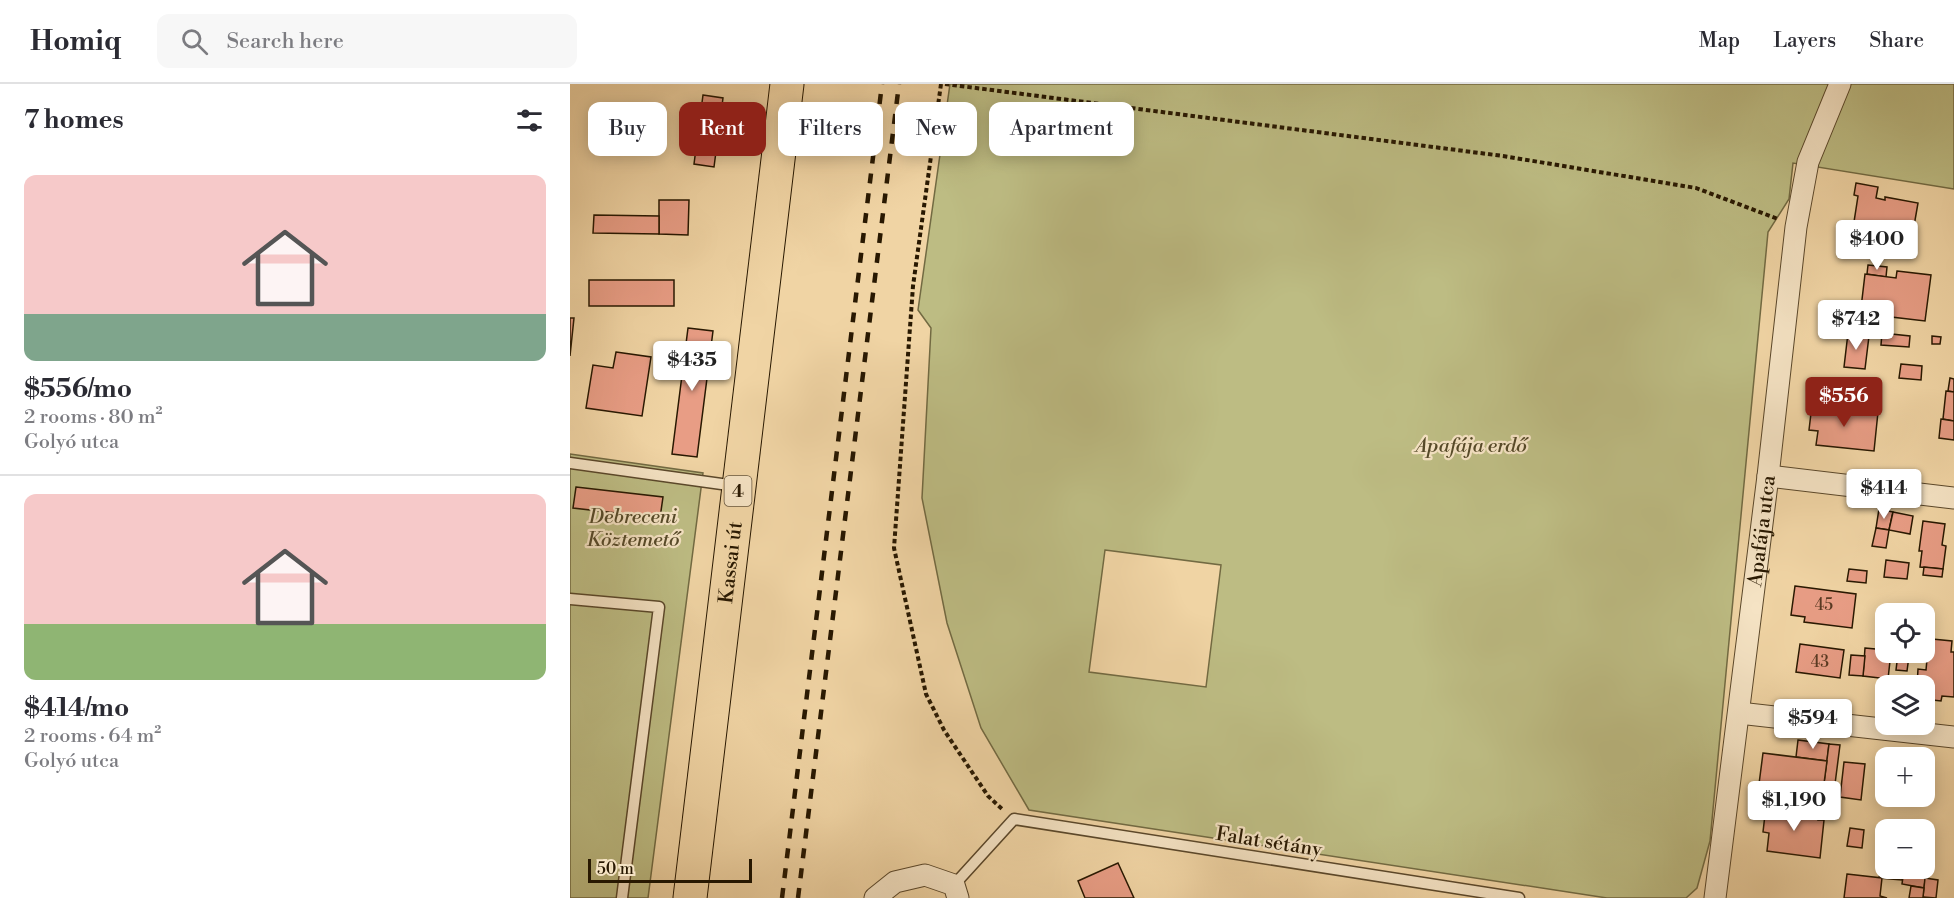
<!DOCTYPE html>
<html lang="en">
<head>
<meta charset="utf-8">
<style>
	:root { --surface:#fff; --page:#f7f7f7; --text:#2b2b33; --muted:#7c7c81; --line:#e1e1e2; --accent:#8f2418 }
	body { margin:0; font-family:"Libre Bodoni",serif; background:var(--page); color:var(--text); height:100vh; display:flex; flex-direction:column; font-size:22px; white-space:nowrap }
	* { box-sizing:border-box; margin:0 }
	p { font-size:20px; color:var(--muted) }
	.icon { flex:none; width:33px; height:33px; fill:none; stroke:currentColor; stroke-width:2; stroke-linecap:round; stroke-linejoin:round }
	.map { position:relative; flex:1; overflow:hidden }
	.panel { display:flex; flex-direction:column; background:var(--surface); width:570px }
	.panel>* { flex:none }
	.top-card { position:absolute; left:18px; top:18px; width:570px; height:54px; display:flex; gap:12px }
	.buttons { position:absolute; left:1305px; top:519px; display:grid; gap:12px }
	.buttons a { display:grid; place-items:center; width:60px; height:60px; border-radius:12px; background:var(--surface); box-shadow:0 3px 15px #0003; font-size:30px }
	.scale { position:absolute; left:18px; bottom:15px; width:164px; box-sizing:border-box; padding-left:6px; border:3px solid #281801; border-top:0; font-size:16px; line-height:21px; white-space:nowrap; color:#281801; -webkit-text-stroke:4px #f5e3c4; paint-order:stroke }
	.price { position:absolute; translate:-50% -51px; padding:0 14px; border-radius:6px; background:#fff; color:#222; font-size:20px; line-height:39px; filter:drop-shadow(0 2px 3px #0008) }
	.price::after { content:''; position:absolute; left:50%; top:36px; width:18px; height:14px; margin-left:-9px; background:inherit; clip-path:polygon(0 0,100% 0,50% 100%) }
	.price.active { background:var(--accent); color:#fff }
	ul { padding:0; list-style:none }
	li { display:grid; align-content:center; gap:12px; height:318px; padding:0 24px }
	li+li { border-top:2px solid var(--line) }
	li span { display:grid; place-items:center; height:186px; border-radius:12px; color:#555 }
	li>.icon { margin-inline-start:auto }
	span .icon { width:108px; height:108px; fill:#fffc; stroke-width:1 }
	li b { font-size:26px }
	h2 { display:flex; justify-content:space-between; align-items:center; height:72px; padding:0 24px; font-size:26px }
	.tag { padding:0 21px; border-radius:12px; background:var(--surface); box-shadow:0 3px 15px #0003; font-size:21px; line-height:54px }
	.tag.active { background:var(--accent); color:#fff }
	header { display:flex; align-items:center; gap:36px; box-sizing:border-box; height:84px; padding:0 30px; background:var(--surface); border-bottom:2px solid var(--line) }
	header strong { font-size:28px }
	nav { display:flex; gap:33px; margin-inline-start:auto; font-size:21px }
	.search { width:420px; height:54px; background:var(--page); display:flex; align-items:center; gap:15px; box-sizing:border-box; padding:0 21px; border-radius:12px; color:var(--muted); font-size:22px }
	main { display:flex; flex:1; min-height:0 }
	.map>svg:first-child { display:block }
	.green { fill:#bdbc83; stroke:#726a42; stroke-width:1.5; fill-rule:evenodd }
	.building { fill:#e89d85; stroke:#281801; stroke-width:1.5 }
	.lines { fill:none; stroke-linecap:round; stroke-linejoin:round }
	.lane-casing { stroke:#5a472a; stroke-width:13 }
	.street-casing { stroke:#5a472a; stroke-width:23 }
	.primary-casing { stroke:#281801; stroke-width:35 }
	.path { stroke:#281801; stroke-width:4; stroke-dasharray:4.5 3; stroke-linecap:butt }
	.lane { stroke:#f5e3c4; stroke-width:10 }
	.street { stroke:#f5e3c4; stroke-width:21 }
	.primary { stroke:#f0d4a4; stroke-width:33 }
	.rail { stroke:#281801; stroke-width:4.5; stroke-dasharray:10 10; stroke-linecap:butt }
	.labels { text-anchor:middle; stroke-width:4.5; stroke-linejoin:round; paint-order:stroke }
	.number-label { font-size:16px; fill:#583922 }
	.shield { fill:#f5e3c4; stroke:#66553c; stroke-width:1.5 }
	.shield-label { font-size:18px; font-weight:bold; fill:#281801 }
	.park-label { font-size:20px; font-style:italic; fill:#554928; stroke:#f5e3c4 }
	.street-label { font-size:20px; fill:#281801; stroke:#f5e3c4 }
</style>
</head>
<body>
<header>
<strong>Homiq</strong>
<div class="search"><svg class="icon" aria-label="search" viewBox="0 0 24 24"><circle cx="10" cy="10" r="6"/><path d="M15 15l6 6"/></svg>Search here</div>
<nav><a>Map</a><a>Layers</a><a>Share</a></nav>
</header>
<main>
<section class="panel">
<h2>7 homes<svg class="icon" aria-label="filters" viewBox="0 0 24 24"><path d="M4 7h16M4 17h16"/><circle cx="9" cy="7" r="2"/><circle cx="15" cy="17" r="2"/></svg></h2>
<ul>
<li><span style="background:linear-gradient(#f6c9c9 75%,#7fa58c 0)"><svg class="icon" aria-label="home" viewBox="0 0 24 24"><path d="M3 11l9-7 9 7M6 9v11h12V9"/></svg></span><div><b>$556/mo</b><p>2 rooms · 80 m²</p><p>Golyó utca</p></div></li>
<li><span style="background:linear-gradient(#f6c9c9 70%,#8fb573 0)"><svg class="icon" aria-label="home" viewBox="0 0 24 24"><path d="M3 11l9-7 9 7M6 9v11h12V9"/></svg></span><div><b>$414/mo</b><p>2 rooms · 64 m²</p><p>Golyó utca</p></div></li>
</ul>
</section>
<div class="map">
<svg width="1384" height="814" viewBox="0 0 1384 814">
	<rect width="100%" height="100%" fill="#f0d4a4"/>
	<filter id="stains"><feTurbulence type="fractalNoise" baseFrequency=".00333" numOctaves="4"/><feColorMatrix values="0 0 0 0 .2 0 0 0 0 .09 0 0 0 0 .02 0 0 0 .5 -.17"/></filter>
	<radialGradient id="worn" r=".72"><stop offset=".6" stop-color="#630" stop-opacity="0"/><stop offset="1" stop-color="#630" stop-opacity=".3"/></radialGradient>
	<g class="green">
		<path d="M380,0h1004v105l-161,-26 -4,36 -21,33 -58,609 -13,47 -11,10h-79l-578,-88 -48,-82 -34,-105 -25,-125 9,-170 -13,-18zM535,466l116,15 -15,122 -117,-15z"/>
		<polygon points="0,370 133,389 78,814 0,814"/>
	</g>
	<g class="building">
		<polygon points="133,11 153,14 144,83 124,80"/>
		<polygon points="1286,99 1308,103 1306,114 1315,116 1315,113 1348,119 1343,148 1284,138 1288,112 1284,111"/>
		<polygon points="89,116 119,116 118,151 89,150"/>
		<polygon points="24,131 89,132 89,150 23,149"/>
		<polygon points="1293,139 1312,143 1309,156 1290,153"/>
		<polygon points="1298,181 1317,183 1316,193 1297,190"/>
		<polygon points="1327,187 1361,191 1355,237 1313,232 1314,227 1291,224 1295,190 1326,194"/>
		<rect x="19" y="196" width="85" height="26"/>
		<polygon points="0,234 4,234 0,272"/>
		<polygon points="118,244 143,247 127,373 102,370"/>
		<polygon points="1278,249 1299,252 1295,285 1274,283"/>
		<polygon points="1312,249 1340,252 1339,263 1311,261"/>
		<polygon points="1362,252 1371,253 1370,260 1362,260"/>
		<polygon points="46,268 81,273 72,332 16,324 23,281 43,284"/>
		<polygon points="1331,280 1352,282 1351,296 1329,294"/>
		<polygon points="1380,294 1384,295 1384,308 1378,307"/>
		<polygon points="1376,307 1384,308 1384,337 1373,335"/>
		<polygon points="1242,321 1308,328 1304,367 1246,361 1248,347 1239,346"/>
		<polygon points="1371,335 1384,337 1384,356 1369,354"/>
		<polygon points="6,403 93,413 90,434 3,424"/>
		<polygon points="1309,425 1323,428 1319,446 1306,444"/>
		<polygon points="1323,428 1343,432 1340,450 1319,446"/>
		<polygon points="1353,437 1375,440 1372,461 1376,462 1373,485 1350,483 1352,467 1349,467"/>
		<polygon points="1306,444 1319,446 1316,464 1302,462"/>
		<polygon points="1316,476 1339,479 1337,495 1314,493"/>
		<polygon points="1354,483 1373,485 1372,493 1353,491"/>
		<polygon points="1279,485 1297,487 1296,499 1277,497"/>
		<polygon points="1225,502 1286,510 1282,544 1234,538 1235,533 1221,531"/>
		<polygon points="1362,555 1382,557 1381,568 1384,568 1384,613 1372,612 1371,617 1354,615 1354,602 1347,602 1348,585 1356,586 1358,565 1361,566"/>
		<polygon points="1230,560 1274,566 1270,594 1226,588"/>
		<polygon points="1295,564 1316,566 1316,568 1321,568 1318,595 1293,592"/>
		<polygon points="1328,570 1339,572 1337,587 1326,586"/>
		<polygon points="1281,571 1295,572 1293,592 1279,591"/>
		<polygon points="1228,656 1259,660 1257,677 1226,673"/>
		<polygon points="1259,660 1270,661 1265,700 1254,699"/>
		<polygon points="1318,666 1355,670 1354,674 1317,674"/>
		<polygon points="1193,669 1257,677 1253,707 1189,700"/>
		<polygon points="1274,678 1295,680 1291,716 1270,713"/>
		<polygon points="1196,722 1249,728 1248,736 1254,736 1250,774 1197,767 1199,749 1193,748"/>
		<polygon points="1280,744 1294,746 1292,764 1277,762"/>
		<polygon points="548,779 564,814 515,814 508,797"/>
		<polygon points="1311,782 1316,784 1334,786 1332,796 1309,794"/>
		<polygon points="1334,786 1356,789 1354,804 1332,800"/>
		<polygon points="1277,790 1312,794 1310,812 1317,814 1274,814"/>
		<polygon points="1355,794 1368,796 1366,814 1353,813"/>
		<polygon points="1341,802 1354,804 1353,813 1357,814 1339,814"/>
	</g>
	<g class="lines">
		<defs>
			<g id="lane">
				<polyline points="0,379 166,402"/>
				<polyline points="0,515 89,523 52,814"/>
				<polyline points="384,801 444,735 949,814"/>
			</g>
			<g id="street">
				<polyline points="1198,392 1384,414"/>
				<polyline points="1169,629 1384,653"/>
				<polyline points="305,814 325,798 355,791 384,801 388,814"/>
				<path id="s1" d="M1145,814l53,-422 28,-249 12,-65 32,-78"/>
			</g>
			<g id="primary">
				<path id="s2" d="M120,814l97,-814"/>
			</g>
		</defs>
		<use href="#lane" class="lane-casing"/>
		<use href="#street" class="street-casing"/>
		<use href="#primary" class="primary-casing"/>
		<g class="path">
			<polyline points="371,0 343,202 324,464 356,610 374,646 418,712 432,725"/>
			<polyline points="375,0 933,72 1126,104 1208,135"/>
		</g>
		<use href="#lane" class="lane"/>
		<use href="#street" class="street"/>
		<use href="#primary" class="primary"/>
		<g class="rail">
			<polyline points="212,814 312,0"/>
			<polyline points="228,814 329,0"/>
		</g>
	</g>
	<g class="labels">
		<g class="number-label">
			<text x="1254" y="526">45</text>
			<text x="1250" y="583">43</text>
		</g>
		<rect class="shield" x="154.5" y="392" width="27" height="30" rx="4.5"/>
		<g class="shield-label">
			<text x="168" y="413">4</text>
		</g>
		<g class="park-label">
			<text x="901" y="368">Apafája erdő</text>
			<text x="63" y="439">Debreceni<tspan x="63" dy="23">Köztemető</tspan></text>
		</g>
		<g class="street-label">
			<text dy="7" stroke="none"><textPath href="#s1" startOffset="370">Apafája utca</textPath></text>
			<text dy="7" stroke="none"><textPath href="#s2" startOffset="338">Kassai út</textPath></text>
			<text transform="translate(699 757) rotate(9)" y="7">Falat sétány</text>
		</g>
	</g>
	<rect width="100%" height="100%" filter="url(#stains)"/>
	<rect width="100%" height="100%" fill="url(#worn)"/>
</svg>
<div class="buttons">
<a><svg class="icon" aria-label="locate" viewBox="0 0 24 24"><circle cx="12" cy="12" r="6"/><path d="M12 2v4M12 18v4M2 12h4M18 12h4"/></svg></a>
<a><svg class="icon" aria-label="layers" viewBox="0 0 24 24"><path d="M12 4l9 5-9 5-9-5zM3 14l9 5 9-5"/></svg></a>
<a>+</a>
<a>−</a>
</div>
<div class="scale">50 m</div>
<b class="price" style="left:1307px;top:187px">$400</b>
<b class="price" style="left:1286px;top:267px">$742</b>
<b class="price" style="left:122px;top:308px">$435</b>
<b class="price active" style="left:1274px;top:344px">$556</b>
<b class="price" style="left:1314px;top:436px">$414</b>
<b class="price" style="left:1243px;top:666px">$594</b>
<b class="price" style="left:1224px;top:748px">$1,190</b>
<div class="top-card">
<a class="tag">Buy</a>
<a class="tag active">Rent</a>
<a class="tag">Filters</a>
<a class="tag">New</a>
<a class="tag">Apartment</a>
</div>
</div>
</main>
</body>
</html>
